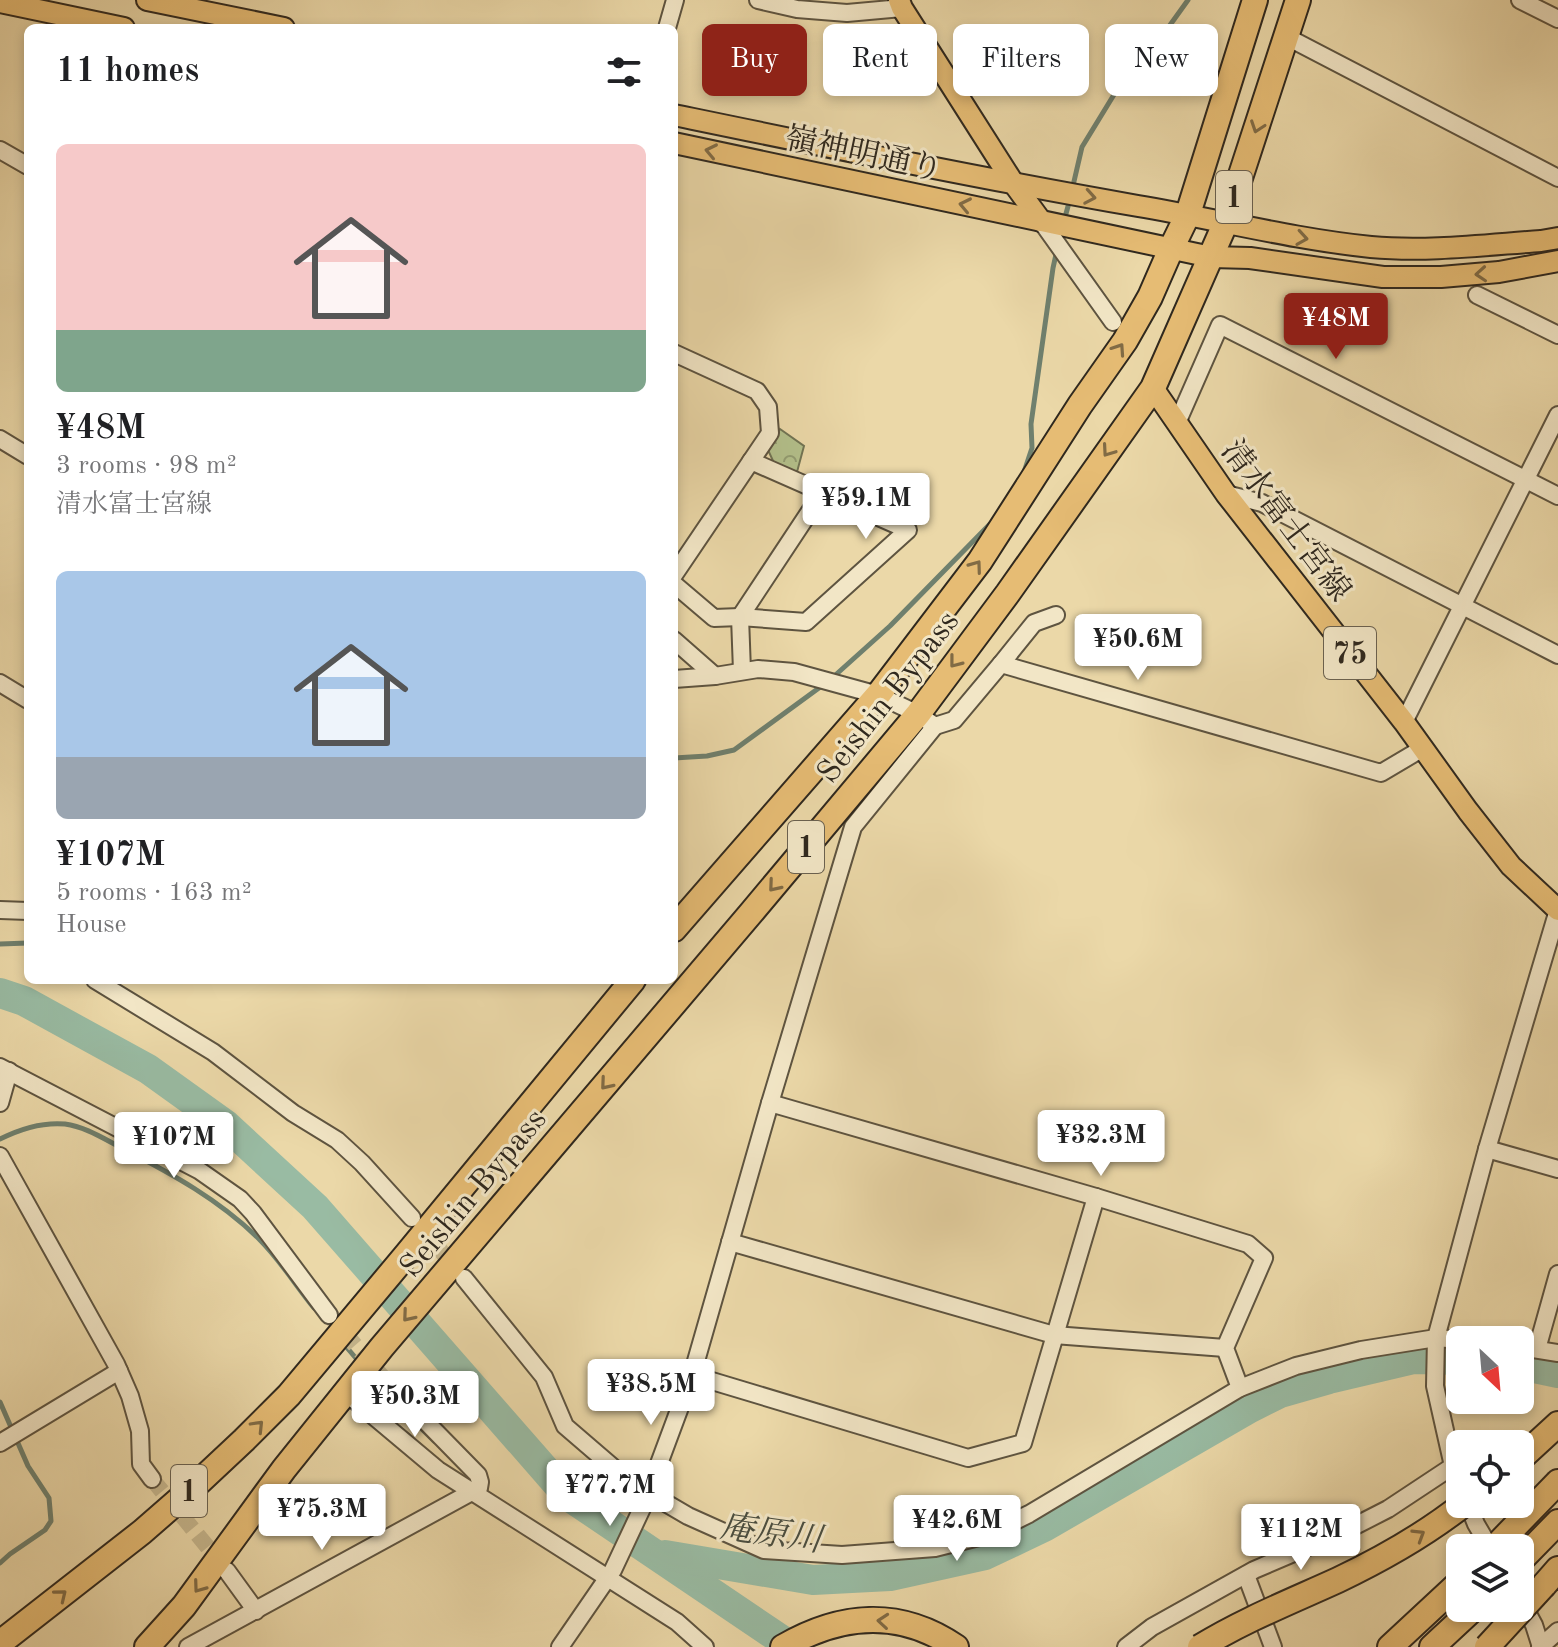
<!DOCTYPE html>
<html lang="en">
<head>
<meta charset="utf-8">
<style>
	:root { --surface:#fff; --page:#f6f6f6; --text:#202124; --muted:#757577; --accent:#8f2418 }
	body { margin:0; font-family:"Old Standard TT","Noto Serif JP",serif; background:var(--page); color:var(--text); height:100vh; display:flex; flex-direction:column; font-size:30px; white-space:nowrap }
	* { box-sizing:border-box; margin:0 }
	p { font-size:26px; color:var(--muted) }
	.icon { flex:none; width:44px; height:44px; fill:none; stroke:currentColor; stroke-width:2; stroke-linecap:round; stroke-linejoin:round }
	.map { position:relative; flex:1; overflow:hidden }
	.sheet { position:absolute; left:24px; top:24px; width:654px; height:960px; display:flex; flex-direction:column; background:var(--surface); border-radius:12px; box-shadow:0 4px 12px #0003 }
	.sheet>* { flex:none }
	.banner { position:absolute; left:702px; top:24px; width:736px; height:72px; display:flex; gap:16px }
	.needle { width:52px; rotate:154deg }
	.tools { position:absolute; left:1446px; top:1326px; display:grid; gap:16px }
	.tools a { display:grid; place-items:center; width:88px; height:88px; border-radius:12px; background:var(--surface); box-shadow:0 4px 12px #0003; font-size:40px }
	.price { position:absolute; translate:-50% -68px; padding:0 18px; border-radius:8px; background:#fff; color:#222; font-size:26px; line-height:52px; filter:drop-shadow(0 2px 4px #0008) }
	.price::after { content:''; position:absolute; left:50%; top:48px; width:24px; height:18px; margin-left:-12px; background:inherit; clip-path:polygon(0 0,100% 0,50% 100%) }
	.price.selected { background:var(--accent); color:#fff }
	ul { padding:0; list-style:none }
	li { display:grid; align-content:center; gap:16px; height:424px; padding:0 32px }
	li span { display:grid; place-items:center; height:248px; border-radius:12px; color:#555 }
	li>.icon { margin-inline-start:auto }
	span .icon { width:144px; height:144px; fill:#fffc; stroke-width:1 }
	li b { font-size:34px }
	h2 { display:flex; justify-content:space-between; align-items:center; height:96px; padding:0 32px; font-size:34px }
	.chip { padding:0 28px; border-radius:12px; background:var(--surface); box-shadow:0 4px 12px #0003; font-size:28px; line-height:72px }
	.chip.selected { background:var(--accent); color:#fff }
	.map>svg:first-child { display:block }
	.forest { fill:url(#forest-crowns); stroke:#717454; stroke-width:2 }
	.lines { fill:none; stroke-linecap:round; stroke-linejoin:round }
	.stream { stroke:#6f806e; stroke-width:5 }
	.river { stroke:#99bba3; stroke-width:30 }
	.minor-tunnel { stroke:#c5b58c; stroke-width:16; stroke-dasharray:16 8; stroke-linecap:butt }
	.minor-casing { stroke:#5e5440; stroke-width:20 }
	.major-casing { stroke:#2f281e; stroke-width:24 }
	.highway-casing { stroke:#2f281e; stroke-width:28 }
	.minor { stroke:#f2e6c6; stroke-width:16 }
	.major { stroke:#e6bc74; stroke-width:20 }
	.highway { stroke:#e6bc74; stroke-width:24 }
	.highway-bridge-casing { stroke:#2f281e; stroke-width:28; stroke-linecap:butt }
	.highway-bridge { stroke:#e6bc74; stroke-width:24 }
	.oneway { stroke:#816b45 }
	.labels { text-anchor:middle; stroke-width:6; stroke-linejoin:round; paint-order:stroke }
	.shield { fill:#f2e6c6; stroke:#6a6150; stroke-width:2 }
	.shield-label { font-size:30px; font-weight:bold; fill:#2f281e }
	.street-label { font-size:32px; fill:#2f281e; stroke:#f2e6c6 }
	.water-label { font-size:34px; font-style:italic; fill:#4a4d3f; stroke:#f2e6c6 }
</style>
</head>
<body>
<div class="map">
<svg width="1558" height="1647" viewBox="0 0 1558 1647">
	<defs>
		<pattern id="forest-crowns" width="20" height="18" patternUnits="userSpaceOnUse" patternTransform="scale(2)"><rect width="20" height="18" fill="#b3c08b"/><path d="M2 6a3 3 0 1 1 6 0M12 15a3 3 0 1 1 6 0" fill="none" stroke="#929c71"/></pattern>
	</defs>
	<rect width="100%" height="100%" fill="#ebd8a8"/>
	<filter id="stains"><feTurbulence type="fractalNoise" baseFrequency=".0025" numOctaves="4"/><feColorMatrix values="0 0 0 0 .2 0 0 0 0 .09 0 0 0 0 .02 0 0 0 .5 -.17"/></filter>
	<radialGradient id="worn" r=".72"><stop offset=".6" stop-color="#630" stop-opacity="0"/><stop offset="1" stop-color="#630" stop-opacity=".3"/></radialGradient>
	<polygon class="forest" points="780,429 804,446 797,472 774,463 768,450"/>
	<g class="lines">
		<g class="stream">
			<polyline points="1072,190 1082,147 1115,93 1160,39 1188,0"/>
			<polyline points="1064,221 1070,199"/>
			<polyline points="1024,472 1032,448 1031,424 1053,268 1057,250"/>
			<polyline points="831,679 890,626 990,524"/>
			<polyline points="674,758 707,756 734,750 823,685"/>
			<polyline points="0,944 28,943"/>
			<path d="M0,1139c20,-10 43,-17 65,-15 21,3 39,15 57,24 50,26 98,52 138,92 20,20 36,46 54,68"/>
			<polyline points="343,1343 360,1363"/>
			<polyline points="369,1374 384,1392 434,1441"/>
			<polyline points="0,1402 28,1466 49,1498 51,1521 45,1530 10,1554 0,1563"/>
		</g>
		<g class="river">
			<polyline points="0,993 24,1001 148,1069 226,1125 315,1207 567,1495 792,1647"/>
			<polyline points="1520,1365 1558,1373"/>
			<polyline points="665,1555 813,1580 890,1576 985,1555 1044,1527 1250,1408 1280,1393 1329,1379 1414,1359 1460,1360"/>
		</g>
		<g class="minor-tunnel">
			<polyline points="419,1225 458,1271"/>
			<polyline points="329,1315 387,1382"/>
			<polyline points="152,1479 223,1566"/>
		</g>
		<defs>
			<g id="minor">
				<polyline points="758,0 797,9 847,13 902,8"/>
				<polyline points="1520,0 1558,19"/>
				<polyline points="667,28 675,0"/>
				<polyline points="1287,37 1558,178"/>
				<polyline points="0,150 28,166"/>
				<polyline points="1041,221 1113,322"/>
				<polyline points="1477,295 1558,335"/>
				<polyline points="674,353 757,391 768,407 770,433 674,575"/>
				<polyline points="1177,423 1220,325 1558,496"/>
				<polyline points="0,439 28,456"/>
				<polyline points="1226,494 1262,503 1558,655"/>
				<polyline points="674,584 714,618 740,617 806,622 908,530 751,461"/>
				<polyline points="674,640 715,676"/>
				<polyline points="1001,664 1034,623 1056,615"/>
				<polyline points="742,671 740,617 822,493"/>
				<polyline points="674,679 715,676 758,669 794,672 878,695 918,714 935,726 954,720 1001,664 1381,773 1423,748"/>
				<polyline points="0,683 28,700"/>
				<polyline points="1404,722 1558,415"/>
				<polyline points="0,910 28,911"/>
				<polyline points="95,980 213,1052 293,1113 337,1140 362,1163 412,1218"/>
				<polyline points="0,1067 200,1171 240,1199 253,1213 329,1315"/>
				<polyline points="0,1103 9,1071"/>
				<polyline points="770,1103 1096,1197 1248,1244 1264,1258 1225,1348 1240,1388"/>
				<polyline points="1487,1149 1558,1169"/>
				<polyline points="0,1156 116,1364 130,1396 140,1431 141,1464 152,1479"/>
				<polyline points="730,1242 1054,1335 1225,1348"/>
				<polyline points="464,1278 544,1377 565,1426 615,1469 647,1492 688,1516 764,1550 842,1555 935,1548 987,1535 1029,1514 1240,1388 1296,1366 1361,1350 1436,1338 1460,1340"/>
				<polyline points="1520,1347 1558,1353"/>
				<polyline points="1537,1349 1558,1274"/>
				<polyline points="692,1375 968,1458 1023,1443 1096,1197"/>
				<polyline points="345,1392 438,1470 677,1622 705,1647"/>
				<polyline points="0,1443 119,1371"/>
				<polyline points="1460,1484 1453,1466 1435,1386 1436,1338 1487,1149 1558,910"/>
				<polyline points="1468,1504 1476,1524 1490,1548"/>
				<polyline points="227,1571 256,1611"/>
				<polyline points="1246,1575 1273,1647"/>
				<polyline points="1521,1601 1534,1625 1541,1647"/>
				<polyline points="188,1647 479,1488 480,1482 478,1475 387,1382"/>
				<polyline points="560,1647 613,1570 644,1504 692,1375 770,1103 853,827 935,726"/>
				<polyline points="1126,1647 1152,1627 1254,1570 1343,1532 1388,1509 1453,1466"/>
				<polyline points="1540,1647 1558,1631"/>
			</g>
			<g id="major">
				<polyline points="147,0 284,28"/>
				<polyline points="899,0 902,8 1014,184 1041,221"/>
				<polyline points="0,2 124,28"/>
				<path d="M674,115c155,32 309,64 464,91 78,13 154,33 233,41 56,5 113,-2 170,-6l17,-3"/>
				<polyline points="674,143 1211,257 1250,258 1383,277 1441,277 1499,272 1558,261"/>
				<polyline points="1153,388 1226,494 1404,722 1468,811 1511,866 1558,910"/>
			</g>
			<g id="highway">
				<polyline points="674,929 878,695 980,561 1080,405 1125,341 1150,297 1171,249 1188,214 1255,0"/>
				<polyline points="1520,1459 1558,1424"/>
				<polyline points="1494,1548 1558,1482"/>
				<polyline points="1520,1561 1558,1522"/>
				<polyline points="1544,1585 1558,1569"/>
				<polyline points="0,1643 142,1532 197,1484 244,1440 289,1395 407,1254 633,980"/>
				<polyline points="147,1647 184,1606 284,1469 382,1347 751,913 918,714 1008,593 1153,388 1225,224 1298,0"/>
				<path d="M783,1647c57,-33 116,-39 173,0"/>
				<polyline points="1390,1647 1460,1582"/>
				<polyline points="1432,1647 1474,1608"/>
			</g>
		</defs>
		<use href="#minor" class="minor-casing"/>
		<use href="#major" class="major-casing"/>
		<use href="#highway" class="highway-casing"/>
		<use href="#minor" class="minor"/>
		<use href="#major" class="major"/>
		<use href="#highway" class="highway"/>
		<defs>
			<g id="highway-bridge">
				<path d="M1200,1647c44,-27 92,-46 138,-67 44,-21 88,-46 126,-76"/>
				<polyline points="1487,1647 1544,1585"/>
			</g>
		</defs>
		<use href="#highway-bridge" class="highway-bridge-casing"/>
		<use href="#highway-bridge" class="highway-bridge"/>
	</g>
	<defs><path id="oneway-chevron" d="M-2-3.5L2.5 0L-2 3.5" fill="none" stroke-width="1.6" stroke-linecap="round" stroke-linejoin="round" transform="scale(2)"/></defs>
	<g class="oneway">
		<use href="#oneway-chevron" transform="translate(1257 127) rotate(109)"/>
		<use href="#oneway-chevron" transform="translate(711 151) rotate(-168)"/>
		<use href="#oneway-chevron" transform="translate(1090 197) rotate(10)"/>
		<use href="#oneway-chevron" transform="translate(965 205) rotate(-168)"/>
		<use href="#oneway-chevron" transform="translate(1302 238) rotate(9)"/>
		<use href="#oneway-chevron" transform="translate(1481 274) rotate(176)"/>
		<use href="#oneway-chevron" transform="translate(1119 349) rotate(-56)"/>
		<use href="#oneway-chevron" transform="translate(1108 451) rotate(125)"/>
		<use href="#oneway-chevron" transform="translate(976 566) rotate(-54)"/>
		<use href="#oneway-chevron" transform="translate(955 662) rotate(128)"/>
		<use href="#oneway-chevron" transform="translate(774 886) rotate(130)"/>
		<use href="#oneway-chevron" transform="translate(606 1084) rotate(130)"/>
		<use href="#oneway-chevron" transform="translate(408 1316) rotate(130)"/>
		<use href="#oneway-chevron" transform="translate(258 1426) rotate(-46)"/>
		<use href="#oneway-chevron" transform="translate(1419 1535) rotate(-32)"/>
		<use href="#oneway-chevron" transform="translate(199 1587) rotate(126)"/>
		<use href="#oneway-chevron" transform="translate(61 1595) rotate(-39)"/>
		<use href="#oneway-chevron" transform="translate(883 1621) rotate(-175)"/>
	</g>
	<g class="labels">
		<g class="shield">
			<rect x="1216" y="171" width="36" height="52" rx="6"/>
			<rect x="1324" y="627" width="52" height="52" rx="6"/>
			<rect x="788" y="821" width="36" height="52" rx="6"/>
			<rect x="171" y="1465" width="36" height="52" rx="6"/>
		</g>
		<g class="shield-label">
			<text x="1234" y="207">1</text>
			<text x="1350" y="663">75</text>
			<text x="806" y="857">1</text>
			<text x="189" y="1501">1</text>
		</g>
		<g class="street-label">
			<text transform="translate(864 153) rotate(12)" y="11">嶺神明通り</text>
			<text transform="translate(1287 520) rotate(53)" y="11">清水富士宮線</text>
			<text transform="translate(887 696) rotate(-52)" y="11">Seishin Bypass</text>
			<text transform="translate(472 1192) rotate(-50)" y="11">Seishin Bypass</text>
		</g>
		<g class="water-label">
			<text transform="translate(771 1532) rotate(8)" y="12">庵原川</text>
		</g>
	</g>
	<rect width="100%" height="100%" filter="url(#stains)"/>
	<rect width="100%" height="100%" fill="url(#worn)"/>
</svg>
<div class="tools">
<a><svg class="needle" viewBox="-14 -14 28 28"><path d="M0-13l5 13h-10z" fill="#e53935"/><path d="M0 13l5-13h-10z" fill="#757577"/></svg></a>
<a><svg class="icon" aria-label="locate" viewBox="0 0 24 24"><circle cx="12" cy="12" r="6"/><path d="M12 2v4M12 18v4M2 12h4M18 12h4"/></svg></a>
<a><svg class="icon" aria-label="layers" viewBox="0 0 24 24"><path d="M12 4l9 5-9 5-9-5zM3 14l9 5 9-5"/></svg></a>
</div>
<b class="price selected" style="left:1336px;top:361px">¥48M</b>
<b class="price" style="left:866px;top:541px">¥59.1M</b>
<b class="price" style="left:1138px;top:682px">¥50.6M</b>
<b class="price" style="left:1101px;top:1178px">¥32.3M</b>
<b class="price" style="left:174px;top:1180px">¥107M</b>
<b class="price" style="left:651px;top:1427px">¥38.5M</b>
<b class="price" style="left:415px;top:1439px">¥50.3M</b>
<b class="price" style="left:610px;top:1528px">¥77.7M</b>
<b class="price" style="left:322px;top:1552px">¥75.3M</b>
<b class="price" style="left:957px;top:1563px">¥42.6M</b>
<b class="price" style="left:1301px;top:1572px">¥112M</b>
<div class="banner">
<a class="chip selected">Buy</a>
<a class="chip">Rent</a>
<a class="chip">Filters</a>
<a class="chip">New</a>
</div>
<section class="sheet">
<h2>11 homes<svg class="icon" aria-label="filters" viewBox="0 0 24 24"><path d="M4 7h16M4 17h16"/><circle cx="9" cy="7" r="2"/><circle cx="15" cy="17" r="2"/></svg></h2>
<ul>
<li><span style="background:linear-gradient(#f6c9c9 75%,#7fa58c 0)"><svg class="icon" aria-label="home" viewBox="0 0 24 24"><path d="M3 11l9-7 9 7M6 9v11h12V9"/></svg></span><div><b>¥48M</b><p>3 rooms · 98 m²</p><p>清水富士宮線</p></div></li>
<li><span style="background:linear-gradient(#a9c7e8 75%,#9aa5b1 0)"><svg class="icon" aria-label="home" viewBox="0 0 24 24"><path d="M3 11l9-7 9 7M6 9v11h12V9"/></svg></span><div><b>¥107M</b><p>5 rooms · 163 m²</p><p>House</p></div></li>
</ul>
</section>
</div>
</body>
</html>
